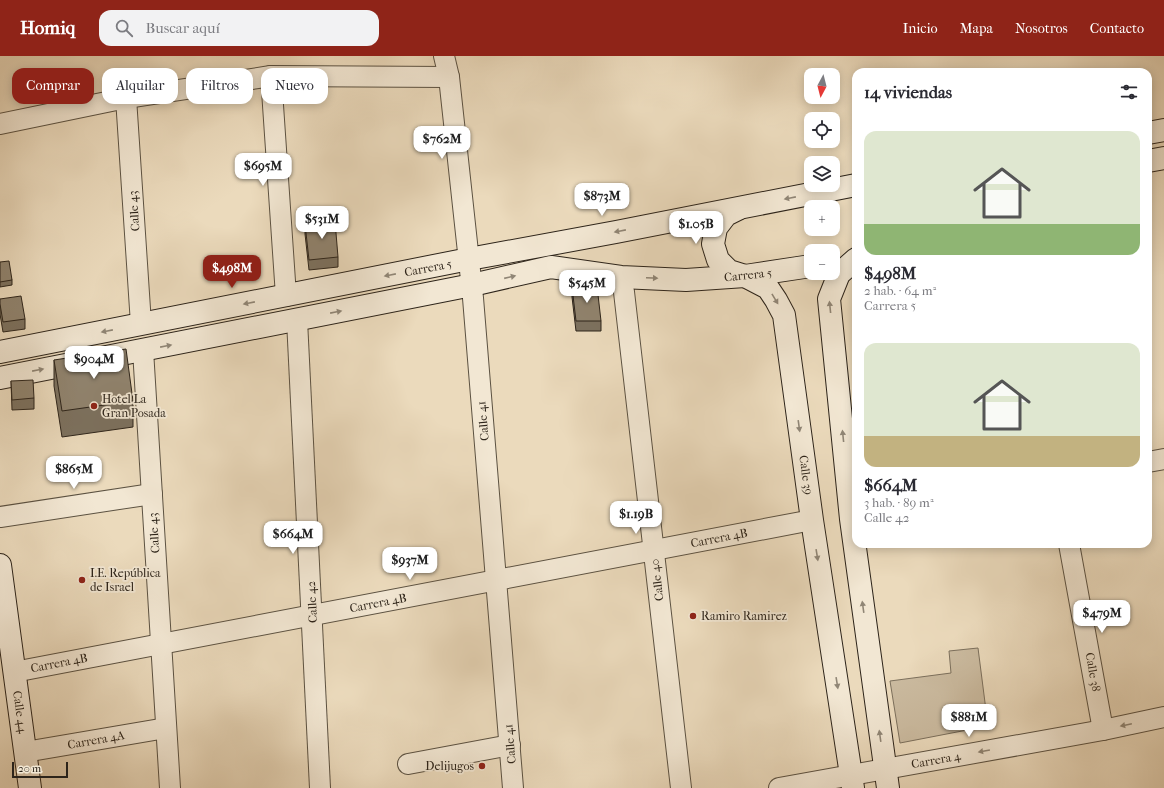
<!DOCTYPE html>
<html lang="es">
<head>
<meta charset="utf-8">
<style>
	:root { --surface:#fff; --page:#f2f2f3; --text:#2b2b33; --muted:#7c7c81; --accent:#8f2418 }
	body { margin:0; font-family:"IM FELL French Canon",serif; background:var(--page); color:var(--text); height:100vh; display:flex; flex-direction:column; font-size:15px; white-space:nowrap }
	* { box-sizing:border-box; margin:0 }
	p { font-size:13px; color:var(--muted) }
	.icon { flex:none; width:22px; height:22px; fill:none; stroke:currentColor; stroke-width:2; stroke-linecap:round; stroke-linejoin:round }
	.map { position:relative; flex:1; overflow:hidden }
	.sheet { position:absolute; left:852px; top:12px; width:300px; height:480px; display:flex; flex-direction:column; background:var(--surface); border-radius:12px; box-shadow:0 2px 10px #0003 }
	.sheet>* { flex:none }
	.hud { position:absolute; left:12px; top:12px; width:380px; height:36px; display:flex; gap:8px }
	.needle { width:26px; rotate:187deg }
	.controls { position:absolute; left:804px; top:12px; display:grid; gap:8px }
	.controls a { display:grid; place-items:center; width:36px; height:36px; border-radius:8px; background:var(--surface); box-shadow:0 2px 10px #0003; font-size:20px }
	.scale { position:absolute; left:12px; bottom:10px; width:56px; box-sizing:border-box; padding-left:4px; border:2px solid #2d241a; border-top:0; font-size:11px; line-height:14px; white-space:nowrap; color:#2d241a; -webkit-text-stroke:3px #f2e7d3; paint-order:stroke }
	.price { position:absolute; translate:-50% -34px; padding:0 9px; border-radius:8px; background:#fff; color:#222; font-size:13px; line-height:26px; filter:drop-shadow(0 1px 2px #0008) }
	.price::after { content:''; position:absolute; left:50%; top:24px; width:12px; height:9px; margin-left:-6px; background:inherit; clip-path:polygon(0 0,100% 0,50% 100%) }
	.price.current { background:var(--accent); color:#fff }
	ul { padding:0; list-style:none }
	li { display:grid; align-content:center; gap:8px; height:212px; padding:0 12px }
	li span { display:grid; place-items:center; height:124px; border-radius:12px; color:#555 }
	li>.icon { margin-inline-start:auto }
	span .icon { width:72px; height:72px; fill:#fffc; stroke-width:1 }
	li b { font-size:17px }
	h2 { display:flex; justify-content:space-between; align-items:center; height:48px; padding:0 12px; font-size:17px }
	.chip { padding:0 14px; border-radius:12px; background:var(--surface); box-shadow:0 2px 10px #0003; font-size:14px; line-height:36px }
	.chip.current { background:var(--accent); color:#fff }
	header { display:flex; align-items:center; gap:24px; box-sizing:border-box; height:56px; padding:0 20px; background:var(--accent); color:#fff }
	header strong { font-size:19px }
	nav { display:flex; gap:22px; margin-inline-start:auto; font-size:14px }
	.search { width:280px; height:36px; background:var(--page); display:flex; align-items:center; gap:10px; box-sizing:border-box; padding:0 14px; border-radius:12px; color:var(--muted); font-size:15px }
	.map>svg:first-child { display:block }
	.green { fill:#cbbba0; stroke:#7c705d }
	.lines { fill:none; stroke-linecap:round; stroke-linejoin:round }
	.street-casing { stroke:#5c5242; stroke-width:22 }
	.secondary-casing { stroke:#2d241a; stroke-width:24 }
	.street { stroke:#f2e7d3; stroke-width:20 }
	.secondary { stroke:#f2e7d3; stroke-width:22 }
	.wall { fill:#7c715f; stroke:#2d241a }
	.building { fill:#90836e; stroke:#2d241a }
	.oneway { fill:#908676 }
	.poi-dot { fill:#8f2418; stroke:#f2e7d3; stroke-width:1.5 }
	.labels { text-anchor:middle; stroke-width:3.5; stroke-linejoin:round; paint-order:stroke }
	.street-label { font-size:12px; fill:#2d241a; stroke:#f2e7d3 }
	.poi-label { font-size:12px; fill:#2d241a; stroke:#f2e7d3; text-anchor:start }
</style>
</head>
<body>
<header>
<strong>Homiq</strong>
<div class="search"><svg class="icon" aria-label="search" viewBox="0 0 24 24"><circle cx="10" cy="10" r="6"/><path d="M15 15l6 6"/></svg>Buscar aquí</div>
<nav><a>Inicio</a><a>Mapa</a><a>Nosotros</a><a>Contacto</a></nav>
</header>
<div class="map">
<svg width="1164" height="732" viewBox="0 0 1164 732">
	<rect width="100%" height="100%" fill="#ebdabc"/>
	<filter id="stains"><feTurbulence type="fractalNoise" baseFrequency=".005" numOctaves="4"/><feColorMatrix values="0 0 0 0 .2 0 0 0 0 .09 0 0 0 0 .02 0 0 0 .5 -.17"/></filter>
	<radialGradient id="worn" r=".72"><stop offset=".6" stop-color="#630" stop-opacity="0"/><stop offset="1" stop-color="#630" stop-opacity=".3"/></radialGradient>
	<polygon class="green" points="978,592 988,670 900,687 890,625 951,617 949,595"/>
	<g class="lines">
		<defs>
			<g id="street">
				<polyline points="444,0 449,21 473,242 513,732"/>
				<polyline points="271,20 286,240"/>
				<polyline points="126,42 141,268"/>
				<polyline points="0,68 126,42 271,20 449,21"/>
				<polyline points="621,221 624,236 681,732"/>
				<polyline points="297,264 320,732"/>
				<polyline points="143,294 170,732"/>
				<polyline points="1148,406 1164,403"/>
				<polyline points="0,461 152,438"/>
				<polyline points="1069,488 1103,674"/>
				<polyline points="14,616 812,464"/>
				<polyline points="25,696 166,672"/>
				<polyline points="408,708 510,689"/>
				<polyline points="779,732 1103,674 1164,661"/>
			</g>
			<g id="secondary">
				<polyline points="1148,77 1164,74"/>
				<polyline points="1148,105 1164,102"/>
				<polyline points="738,153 726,159 716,172 713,188 718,204 729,215 745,220 768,232 776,244 784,259 812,464 853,732"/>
				<polyline points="856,203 839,218 829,243 851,463 888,732"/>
				<polyline points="0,296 469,203 616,176 856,129"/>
				<polyline points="0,322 472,229 551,211 621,221 686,224 745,220 811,210"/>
				<polyline points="0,509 30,732"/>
			</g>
		</defs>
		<use href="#street" class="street-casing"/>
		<use href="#secondary" class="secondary-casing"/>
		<use href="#street" class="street"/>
		<use href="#secondary" class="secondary"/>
	</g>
	<g class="wall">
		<polygon points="305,168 338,201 338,211 309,214 305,178"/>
		<polygon points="0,206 12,224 12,229 0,231"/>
		<polygon points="572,231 601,265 601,275 576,275 572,241"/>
		<polygon points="0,243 25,263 25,273 3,276 0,258"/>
		<polygon points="54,304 133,345 133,371 62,381 54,330"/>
		<polygon points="11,325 34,342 34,353 12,354"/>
	</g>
	<g class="building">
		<polygon points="335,165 338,201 309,204 305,168"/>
		<polygon points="9,205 12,224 0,226 0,206"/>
		<polygon points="597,230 601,265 576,265 572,231"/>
		<polygon points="21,240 25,263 3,266 0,248 0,243"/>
		<polygon points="126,293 133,345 62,355 54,304"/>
		<polygon points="33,324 34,342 12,344 11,325"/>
	</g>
	<defs><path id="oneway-solid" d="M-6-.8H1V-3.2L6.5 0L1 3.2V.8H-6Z"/></defs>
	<g class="oneway">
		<use href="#oneway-solid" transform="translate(790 142) rotate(169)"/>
		<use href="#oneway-solid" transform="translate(620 175) rotate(169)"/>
		<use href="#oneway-solid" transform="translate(390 219) rotate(169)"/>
		<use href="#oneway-solid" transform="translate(510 221) rotate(-13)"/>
		<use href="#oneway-solid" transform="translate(652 222) rotate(2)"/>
		<use href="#oneway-solid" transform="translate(775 243) rotate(59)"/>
		<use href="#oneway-solid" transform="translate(249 247) rotate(169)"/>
		<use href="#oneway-solid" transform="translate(830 251) rotate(-96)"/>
		<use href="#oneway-solid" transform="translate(336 256) rotate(-11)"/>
		<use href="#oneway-solid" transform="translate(107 275) rotate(169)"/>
		<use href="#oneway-solid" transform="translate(166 290) rotate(-11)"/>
		<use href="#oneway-solid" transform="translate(38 314) rotate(-11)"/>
		<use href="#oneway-solid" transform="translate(799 370) rotate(82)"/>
		<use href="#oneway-solid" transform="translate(843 380) rotate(-96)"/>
		<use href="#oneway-solid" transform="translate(817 499) rotate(81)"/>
		<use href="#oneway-solid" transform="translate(863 551) rotate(-98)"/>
		<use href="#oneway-solid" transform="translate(837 627) rotate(81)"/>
		<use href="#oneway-solid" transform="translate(1126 669) rotate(168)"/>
		<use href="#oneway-solid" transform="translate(880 680) rotate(-98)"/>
		<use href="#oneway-solid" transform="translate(984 695) rotate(170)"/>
	</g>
	<g class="poi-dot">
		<circle cx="94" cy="350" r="4"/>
		<circle cx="82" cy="524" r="4"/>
		<circle cx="693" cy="560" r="4"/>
		<circle cx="482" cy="710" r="4"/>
	</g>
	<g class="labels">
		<g class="street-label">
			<text transform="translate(134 155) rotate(-94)" y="4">Calle 43</text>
			<text transform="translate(428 212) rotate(-11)" y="4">Carrera 5</text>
			<text transform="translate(748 219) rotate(-6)" y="4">Carrera 5</text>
			<text transform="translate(483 365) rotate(-95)" y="4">Calle 41</text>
			<text transform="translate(806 419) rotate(82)" y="4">Calle 39</text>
			<text transform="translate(154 477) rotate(-94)" y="4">Calle 43</text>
			<text transform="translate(719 482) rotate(-11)" y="4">Carrera 4B</text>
			<text transform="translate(657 524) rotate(-97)" y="4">Calle 40</text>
			<text transform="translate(312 546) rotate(-93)" y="4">Calle 42</text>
			<text transform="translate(378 547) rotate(-11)" y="4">Carrera 4B</text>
			<text transform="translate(59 607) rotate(-11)" y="4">Carrera 4B</text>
			<text transform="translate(1093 616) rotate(80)" y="4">Calle 38</text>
			<text transform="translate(20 656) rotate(82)" y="4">Calle 44</text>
			<text transform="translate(96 684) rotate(-10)" y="4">Carrera 4A</text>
			<text transform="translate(510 688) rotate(-95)" y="4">Calle 41</text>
			<text transform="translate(936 704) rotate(-10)" y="4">Carrera 4</text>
		</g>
		<g class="poi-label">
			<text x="102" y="347">Hotel La<tspan x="102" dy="14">Gran Posada</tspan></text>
			<text x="90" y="521">I.E. República<tspan x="90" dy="14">de Israel</tspan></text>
			<text x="701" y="564">Ramiro Ramirez</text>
			<text x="474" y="714" text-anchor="end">Delijugos</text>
		</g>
	</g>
	<rect width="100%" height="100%" filter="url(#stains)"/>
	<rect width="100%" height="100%" fill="url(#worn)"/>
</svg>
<div class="controls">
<a><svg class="needle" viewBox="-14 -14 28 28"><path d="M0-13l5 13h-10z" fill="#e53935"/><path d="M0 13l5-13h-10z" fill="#7c7c81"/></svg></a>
<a><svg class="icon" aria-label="locate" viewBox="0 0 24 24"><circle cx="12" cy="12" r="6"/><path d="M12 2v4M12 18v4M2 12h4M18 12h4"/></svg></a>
<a><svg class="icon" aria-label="layers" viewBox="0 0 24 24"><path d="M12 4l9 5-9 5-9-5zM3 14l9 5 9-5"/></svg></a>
<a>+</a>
<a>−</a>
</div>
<div class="scale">20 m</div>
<b class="price" style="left:442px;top:104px">$762M</b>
<b class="price" style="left:263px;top:131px">$695M</b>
<b class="price" style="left:602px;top:161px">$873M</b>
<b class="price" style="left:322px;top:184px">$531M</b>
<b class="price" style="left:696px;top:189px">$1.05B</b>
<b class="price current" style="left:232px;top:233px">$498M</b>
<b class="price" style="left:587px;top:248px">$545M</b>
<b class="price" style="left:94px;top:324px">$904M</b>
<b class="price" style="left:74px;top:434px">$865M</b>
<b class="price" style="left:636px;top:479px">$1.19B</b>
<b class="price" style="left:293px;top:499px">$664M</b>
<b class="price" style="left:410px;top:525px">$937M</b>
<b class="price" style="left:1102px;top:578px">$479M</b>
<b class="price" style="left:969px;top:682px">$881M</b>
<div class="hud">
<a class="chip current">Comprar</a>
<a class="chip">Alquilar</a>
<a class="chip">Filtros</a>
<a class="chip">Nuevo</a>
</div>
<section class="sheet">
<h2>14 viviendas<svg class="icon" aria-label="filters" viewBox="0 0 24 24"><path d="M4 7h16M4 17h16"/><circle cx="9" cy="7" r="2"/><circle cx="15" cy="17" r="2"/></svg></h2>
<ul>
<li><span style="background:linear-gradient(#dfe7d0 75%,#8fb573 0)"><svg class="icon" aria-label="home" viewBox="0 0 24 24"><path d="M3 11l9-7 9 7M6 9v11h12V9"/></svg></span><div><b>$498M</b><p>2 hab. · 64 m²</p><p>Carrera 5</p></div></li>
<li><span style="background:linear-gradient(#dfe7d0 75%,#c2b280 0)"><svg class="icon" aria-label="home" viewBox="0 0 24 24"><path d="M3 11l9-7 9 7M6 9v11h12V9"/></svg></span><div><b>$664M</b><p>3 hab. · 89 m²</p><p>Calle 42</p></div></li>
</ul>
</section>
</div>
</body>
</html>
